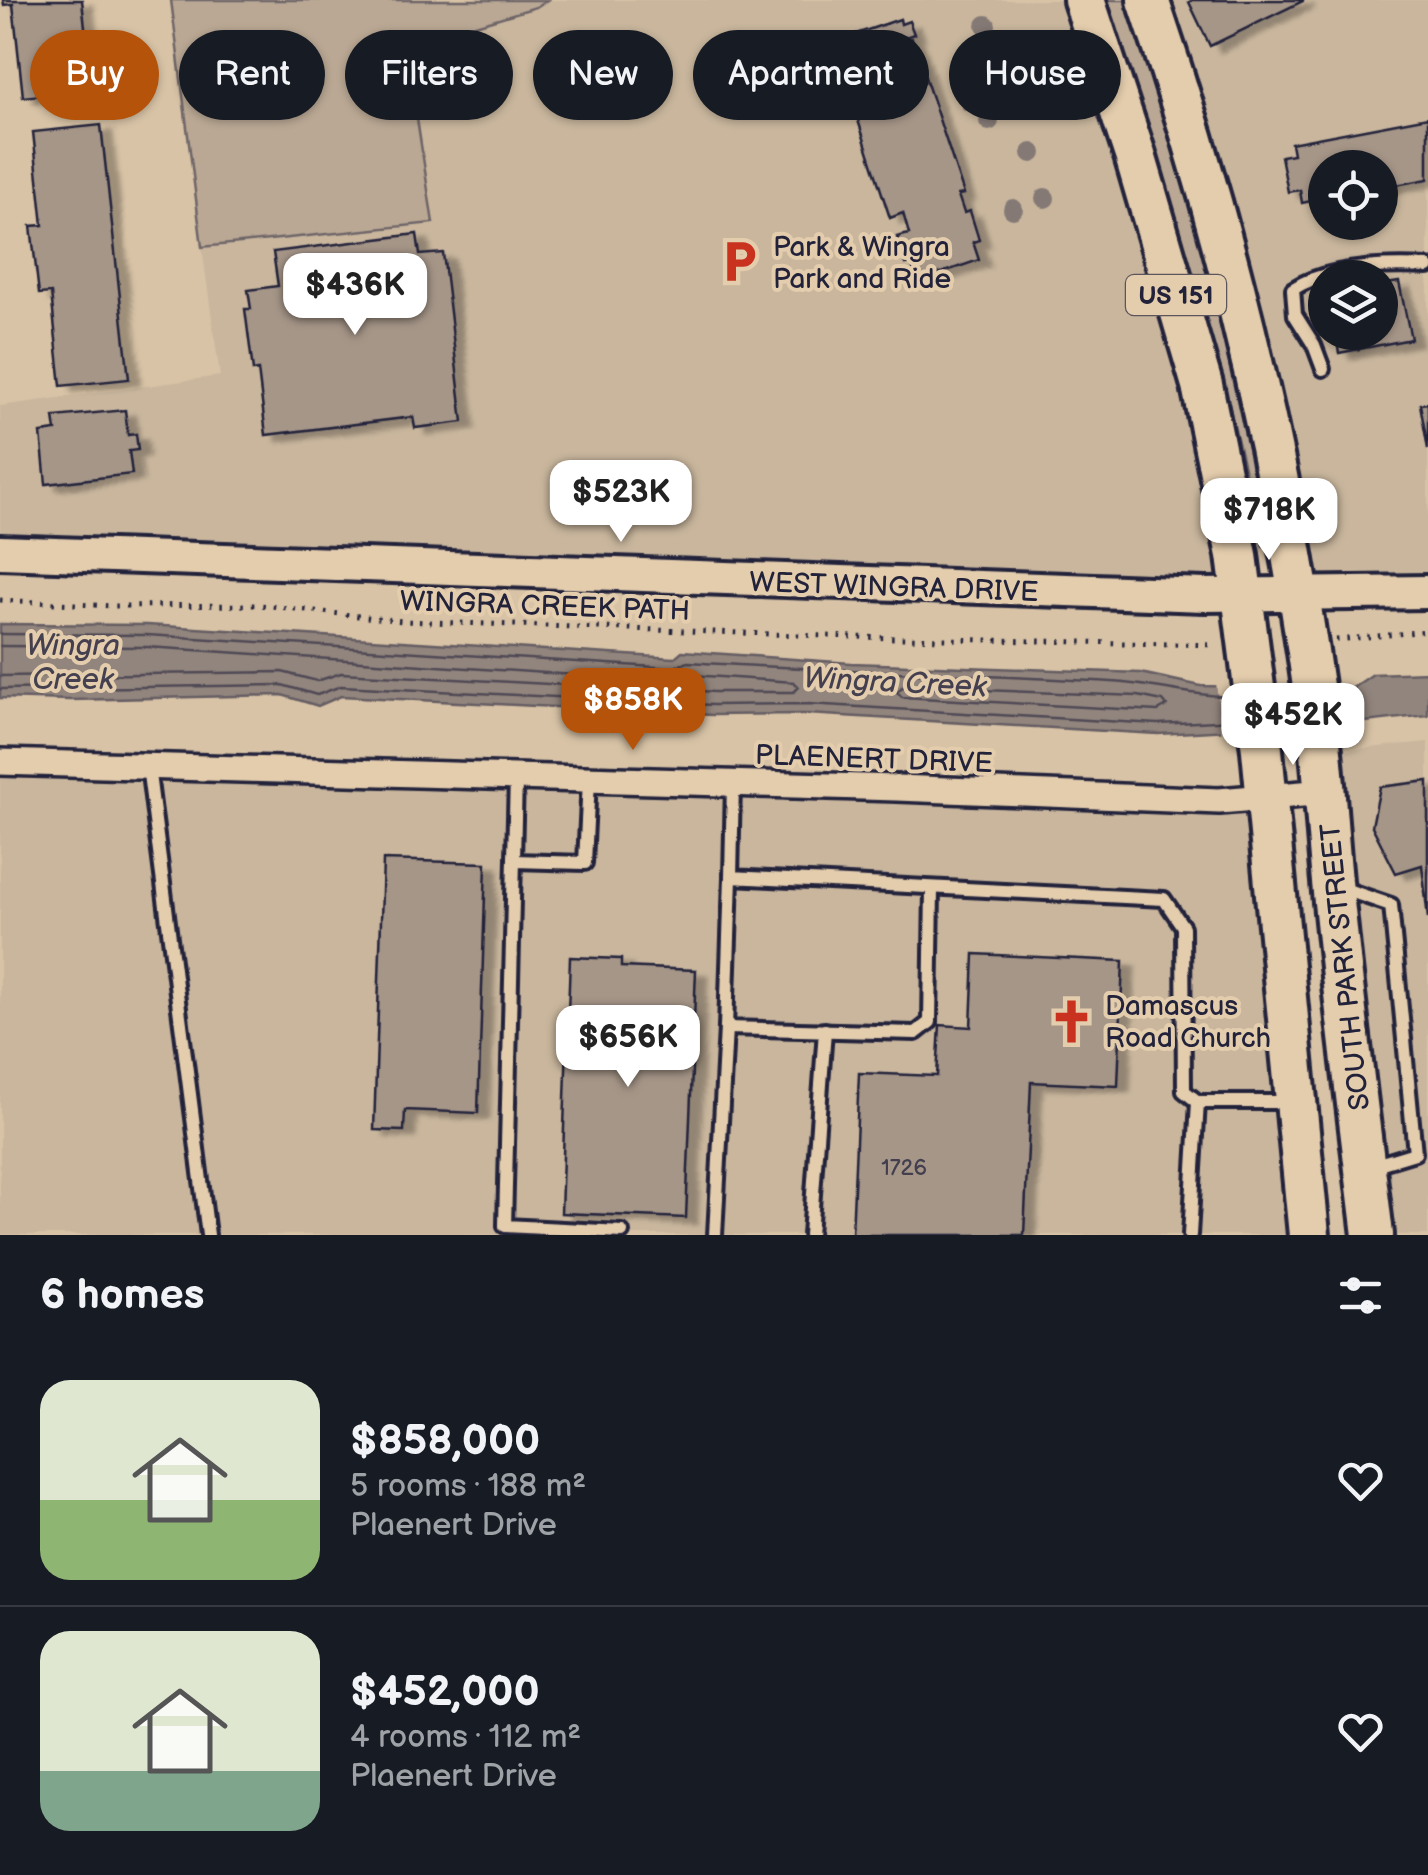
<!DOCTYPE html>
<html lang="en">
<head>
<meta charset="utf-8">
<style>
	:root { --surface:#171b24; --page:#242831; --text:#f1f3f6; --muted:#9ea1a6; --line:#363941; --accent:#b45309 }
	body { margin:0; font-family:"Balsamiq Sans",sans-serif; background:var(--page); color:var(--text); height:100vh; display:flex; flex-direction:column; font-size:38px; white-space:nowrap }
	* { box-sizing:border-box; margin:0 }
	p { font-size:32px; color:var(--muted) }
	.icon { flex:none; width:55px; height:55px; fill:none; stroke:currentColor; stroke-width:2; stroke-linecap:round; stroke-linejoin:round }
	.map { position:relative; height:1235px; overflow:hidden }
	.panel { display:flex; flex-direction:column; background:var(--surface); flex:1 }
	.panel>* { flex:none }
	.hud { position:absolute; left:30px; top:30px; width:1370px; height:90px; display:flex; gap:20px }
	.buttons { position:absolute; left:1308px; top:150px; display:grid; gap:20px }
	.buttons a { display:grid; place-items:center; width:90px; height:90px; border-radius:50%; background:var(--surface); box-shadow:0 2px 8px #0004; font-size:50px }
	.price { position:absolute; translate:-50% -85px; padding:0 22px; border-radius:20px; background:#fff; color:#222; font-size:32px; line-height:65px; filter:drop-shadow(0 2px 5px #0008) }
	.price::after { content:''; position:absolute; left:50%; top:60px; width:30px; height:22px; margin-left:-15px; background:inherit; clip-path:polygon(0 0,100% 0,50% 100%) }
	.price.on { background:var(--accent); color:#fff }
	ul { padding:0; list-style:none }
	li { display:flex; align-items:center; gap:30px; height:250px; padding:0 40px }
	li+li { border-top:2px solid var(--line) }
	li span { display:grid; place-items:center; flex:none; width:280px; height:200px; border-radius:30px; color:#555 }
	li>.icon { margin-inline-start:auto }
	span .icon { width:120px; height:120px; fill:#fffc; stroke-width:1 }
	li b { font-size:42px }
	h2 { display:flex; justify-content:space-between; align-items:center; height:120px; padding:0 40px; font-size:42px }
	.chip { padding:0 35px; border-radius:45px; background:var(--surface); box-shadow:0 2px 8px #0004; font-size:35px; line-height:90px }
	.chip.on { background:var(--accent); color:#fff }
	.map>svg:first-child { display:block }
	.built { fill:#c9b69d; fill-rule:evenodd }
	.green { fill:#baa894; stroke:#6e6568; stroke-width:2.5 }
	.water { fill:#92857d; stroke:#655d63; stroke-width:2.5 }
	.pier { fill:#d8c3a6 }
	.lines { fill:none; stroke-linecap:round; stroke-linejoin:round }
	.shore { stroke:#4f4a55; stroke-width:2.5 }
	.building { fill:#a69688; stroke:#22223b; stroke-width:2.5; filter:url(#shadow) }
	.service-casing { stroke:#22223b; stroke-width:20 }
	.minor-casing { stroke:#22223b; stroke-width:32 }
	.tertiary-casing { stroke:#22223b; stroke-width:40 }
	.primary-casing { stroke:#22223b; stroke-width:48 }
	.path { stroke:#22223b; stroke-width:5; stroke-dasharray:2.5 8; stroke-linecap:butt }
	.service { stroke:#e4cdad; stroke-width:12 }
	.minor { stroke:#e4cdad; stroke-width:25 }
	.tertiary { stroke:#e4cdad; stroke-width:32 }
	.primary { stroke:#e4cdad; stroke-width:40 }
	.tree { fill:#847975 }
	.labels { text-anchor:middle; stroke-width:8; stroke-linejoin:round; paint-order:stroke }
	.number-label { font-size:22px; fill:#433f4e }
	.shield { fill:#e4cdad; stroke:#5c555d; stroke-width:2.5 }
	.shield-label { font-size:25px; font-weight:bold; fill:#22223b }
	.poi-label { font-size:28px; fill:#22223b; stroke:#e4cdad; text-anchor:start }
	.street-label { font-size:28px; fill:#22223b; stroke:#e4cdad }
	.water-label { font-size:30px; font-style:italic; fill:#44404f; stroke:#e4cdad }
</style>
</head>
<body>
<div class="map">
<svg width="1428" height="1235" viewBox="0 0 1428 1235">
	<defs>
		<filter id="shadow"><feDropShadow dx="11" dy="6" stdDeviation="2.5" flood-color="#0004"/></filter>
	</defs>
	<rect width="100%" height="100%" fill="#d8c3a6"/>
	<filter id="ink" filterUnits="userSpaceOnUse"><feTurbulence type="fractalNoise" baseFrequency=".01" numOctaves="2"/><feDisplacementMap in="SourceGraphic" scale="20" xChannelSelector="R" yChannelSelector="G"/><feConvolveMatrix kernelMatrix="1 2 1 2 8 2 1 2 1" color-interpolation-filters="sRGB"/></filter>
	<g filter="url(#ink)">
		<g class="built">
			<polygon points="547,0 1084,0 1241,595 0,552 0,406 220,376 202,247 432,223 410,73 403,50 428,39 536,7"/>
			<path d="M1148,0h280v592l-130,2zM1325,168h55v54h-55zM1325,278h55v54h-55z"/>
			<polygon points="1428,742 1428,1235 1373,1235 1329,752"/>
			<polygon points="0,762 1266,799 1309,1235 0,1235"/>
		</g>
		<g class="green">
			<polygon points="171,0 547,0 536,7 428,39 403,50 410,73 433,223 202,247"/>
			<polygon points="1101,0 1127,0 1205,257 1266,528 1263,547 1222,375 1194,303"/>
		</g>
		<polygon class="water" points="0,624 147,625 674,658 682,651 851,663 1141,673 1201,686 1351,689 1373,674 1428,672 1428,715 1356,723 1158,734 807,714 713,715 341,696 318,706 282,695 71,700 0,698"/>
		<polygon class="pier" points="1216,682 1347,684 1353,729 1222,736"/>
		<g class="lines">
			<g class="shore">
				<path d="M0,634l147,1 525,33 16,-6c141,9 282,12 423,20 41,2 80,14 122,15"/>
				<polyline points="0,646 147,647 607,677 612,682 606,687 341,673 317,681 282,672 0,676"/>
				<polygon points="692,675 794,682 799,687 794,692 714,692 675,689 675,682"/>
				<polygon points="902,687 1138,696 1163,701 1167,706 1158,711 902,697 897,692"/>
				<polyline points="0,689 282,685 317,695 341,686 713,705 808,704 1158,724 1235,720"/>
			</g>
		</g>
		<g class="building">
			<polygon points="3,0 82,0 92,90 23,97 13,4 4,5"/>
			<polygon points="1193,0 1303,0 1303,1 1210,46 1189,2"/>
			<polygon points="900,19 901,24 909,21 914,34 905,37 906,40 912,38 964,194 958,195 964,213 970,211 979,240 973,242 979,260 918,281 911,263 906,264 897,237 909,234 903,213 890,218 839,62 851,58 844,38"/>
			<polygon points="1428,117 1428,179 1380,188 1380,168 1325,168 1325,198 1302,203 1300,190 1288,192 1281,156 1293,154 1291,143"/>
			<polygon points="101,125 129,379 61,386 51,293 39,294 31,226 43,225 33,132"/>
			<polygon points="417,234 420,255 443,253 463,422 415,428 413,417 266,435 258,370 253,371 245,309 251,309 248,290 278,286 273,252"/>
			<polygon points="1399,282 1411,339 1339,353 1335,332 1380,332 1380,285"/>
			<polygon points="1428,403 1428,449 1420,404"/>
			<polygon points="125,410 128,435 136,434 138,450 129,451 132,474 46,484 41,433 56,431 54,417"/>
			<polygon points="1428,781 1428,919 1422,865 1396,873 1372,826 1380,787"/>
			<polygon points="383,860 486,863 478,1113 405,1110 404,1131 374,1130"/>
			<polygon points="974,954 1123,961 1118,1086 1031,1082 1024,1235 852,1235 859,1073 937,1076 940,1025 971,1027"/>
			<polygon points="570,957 621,959 621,967 696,970 686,1218 561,1213"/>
		</g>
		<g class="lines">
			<defs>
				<g id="service">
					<path d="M1323,369l-9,-24 -19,-30 -2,-26c36,-23 94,-24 135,-22"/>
					<polyline points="148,766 208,1235"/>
					<polyline points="516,777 505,1226 622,1232"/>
					<polyline points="733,783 731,877 1164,899 1183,927 1184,1091 1198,1102 1293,1102"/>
					<polyline points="514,861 585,863 589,779"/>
					<polyline points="731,877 726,1028 916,1033 930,1022 932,889"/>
					<polyline points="1338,887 1391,905 1415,1153 1372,1166"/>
					<polyline points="715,1235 726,1028"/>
					<polyline points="810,1235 825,1030"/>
					<polyline points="1190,1235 1198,1102"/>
				</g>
				<polyline id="minor" points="0,762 897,788 1219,801 1326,792"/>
				<polyline id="tertiary" points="0,552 1205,595 1428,592"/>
				<g id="primary">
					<polyline points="1084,0 1135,155 1202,385 1237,555 1262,750 1309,1235"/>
					<path d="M1148,0c78,228 134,461 167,700 10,70 12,141 20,211 11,108 25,216 38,324"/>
				</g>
			</defs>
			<use href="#service" class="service-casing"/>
			<use href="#minor" class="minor-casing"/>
			<use href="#tertiary" class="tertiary-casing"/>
			<use href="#primary" class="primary-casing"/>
			<g class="path">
				<polyline points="0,600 112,606 261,605 403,621 854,637 1216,645"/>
				<polyline points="1336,640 1428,631"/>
			</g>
			<use href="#service" class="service"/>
			<use href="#minor" class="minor"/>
			<use href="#tertiary" class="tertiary"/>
			<use href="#primary" class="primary"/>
		</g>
		<g class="tree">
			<circle cx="986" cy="25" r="10"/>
			<circle cx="975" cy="78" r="10"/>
			<circle cx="970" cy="102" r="10"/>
			<circle cx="989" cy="121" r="10"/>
			<circle cx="1032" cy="153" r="10"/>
			<circle cx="1045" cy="198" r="10"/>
			<circle cx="1013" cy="209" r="10"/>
		</g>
	</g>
	<defs>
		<symbol id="parking-bare" viewBox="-9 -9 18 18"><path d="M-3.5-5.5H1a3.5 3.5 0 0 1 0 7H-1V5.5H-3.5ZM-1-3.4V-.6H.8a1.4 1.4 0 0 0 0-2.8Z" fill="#c8321e" stroke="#e4cdad" stroke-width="2.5" paint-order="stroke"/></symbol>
		<symbol id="church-bare" viewBox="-9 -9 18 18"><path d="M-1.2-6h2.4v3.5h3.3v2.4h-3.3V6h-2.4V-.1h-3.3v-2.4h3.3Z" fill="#c8321e" stroke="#e4cdad" stroke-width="2.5" paint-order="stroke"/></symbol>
	</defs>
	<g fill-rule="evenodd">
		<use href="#parking-bare" x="708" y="230" width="63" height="63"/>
		<use href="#church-bare" x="1040" y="990" width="63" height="63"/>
	</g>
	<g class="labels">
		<g class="number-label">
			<text x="904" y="1175">1726</text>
		</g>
		<rect class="shield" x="1126" y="275" width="100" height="40" rx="8"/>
		<g class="shield-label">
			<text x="1176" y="304">US 151</text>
		</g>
		<g class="poi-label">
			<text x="773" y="256">Park &amp; Wingra<tspan x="773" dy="32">Park and Ride</tspan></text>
			<text x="1105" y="1015">Damascus<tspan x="1105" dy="32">Road Church</tspan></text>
		</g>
		<g class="street-label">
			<text transform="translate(894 586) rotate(2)" y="10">WEST WINGRA DRIVE</text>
			<text transform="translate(545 605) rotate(2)" y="10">WINGRA CREEK PATH</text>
			<text transform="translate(874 758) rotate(2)" y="10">PLAENERT DRIVE</text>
			<text transform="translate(1344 967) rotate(-96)" y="10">SOUTH PARK STREET</text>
		</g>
		<g class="water-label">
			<text x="73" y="655">Wingra<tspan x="73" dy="34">Creek</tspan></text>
			<text transform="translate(895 682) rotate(3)" y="10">Wingra Creek</text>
		</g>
	</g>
</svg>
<div class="buttons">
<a><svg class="icon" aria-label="locate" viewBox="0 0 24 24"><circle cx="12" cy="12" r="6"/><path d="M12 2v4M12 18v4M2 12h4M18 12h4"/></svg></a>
<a><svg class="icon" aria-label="layers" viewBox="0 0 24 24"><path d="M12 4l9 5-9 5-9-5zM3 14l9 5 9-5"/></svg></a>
</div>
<b class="price" style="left:355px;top:338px">$436K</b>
<b class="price" style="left:621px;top:545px">$523K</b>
<b class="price" style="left:1269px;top:563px">$718K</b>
<b class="price on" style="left:633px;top:753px">$858K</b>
<b class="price" style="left:1293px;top:768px">$452K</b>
<b class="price" style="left:628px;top:1090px">$656K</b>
<div class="hud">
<a class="chip on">Buy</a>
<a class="chip">Rent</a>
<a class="chip">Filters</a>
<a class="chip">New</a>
<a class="chip">Apartment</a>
<a class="chip">House</a>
</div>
</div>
<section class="panel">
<h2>6 homes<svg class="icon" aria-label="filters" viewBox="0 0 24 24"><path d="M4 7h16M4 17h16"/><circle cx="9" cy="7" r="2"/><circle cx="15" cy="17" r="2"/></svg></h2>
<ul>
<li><span style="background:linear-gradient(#dfe7d0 60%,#8fb573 0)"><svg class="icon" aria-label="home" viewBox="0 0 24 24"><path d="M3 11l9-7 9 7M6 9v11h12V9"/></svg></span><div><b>$858,000</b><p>5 rooms · 188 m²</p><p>Plaenert Drive</p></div><svg class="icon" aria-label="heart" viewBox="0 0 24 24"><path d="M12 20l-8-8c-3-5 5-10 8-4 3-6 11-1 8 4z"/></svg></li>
<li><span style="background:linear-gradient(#dfe7d0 70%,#7fa58c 0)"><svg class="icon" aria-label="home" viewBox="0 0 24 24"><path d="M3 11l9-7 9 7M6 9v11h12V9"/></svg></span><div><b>$452,000</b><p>4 rooms · 112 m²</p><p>Plaenert Drive</p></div><svg class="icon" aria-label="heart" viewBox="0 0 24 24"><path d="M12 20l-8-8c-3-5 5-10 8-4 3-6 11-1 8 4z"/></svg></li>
</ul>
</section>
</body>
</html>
